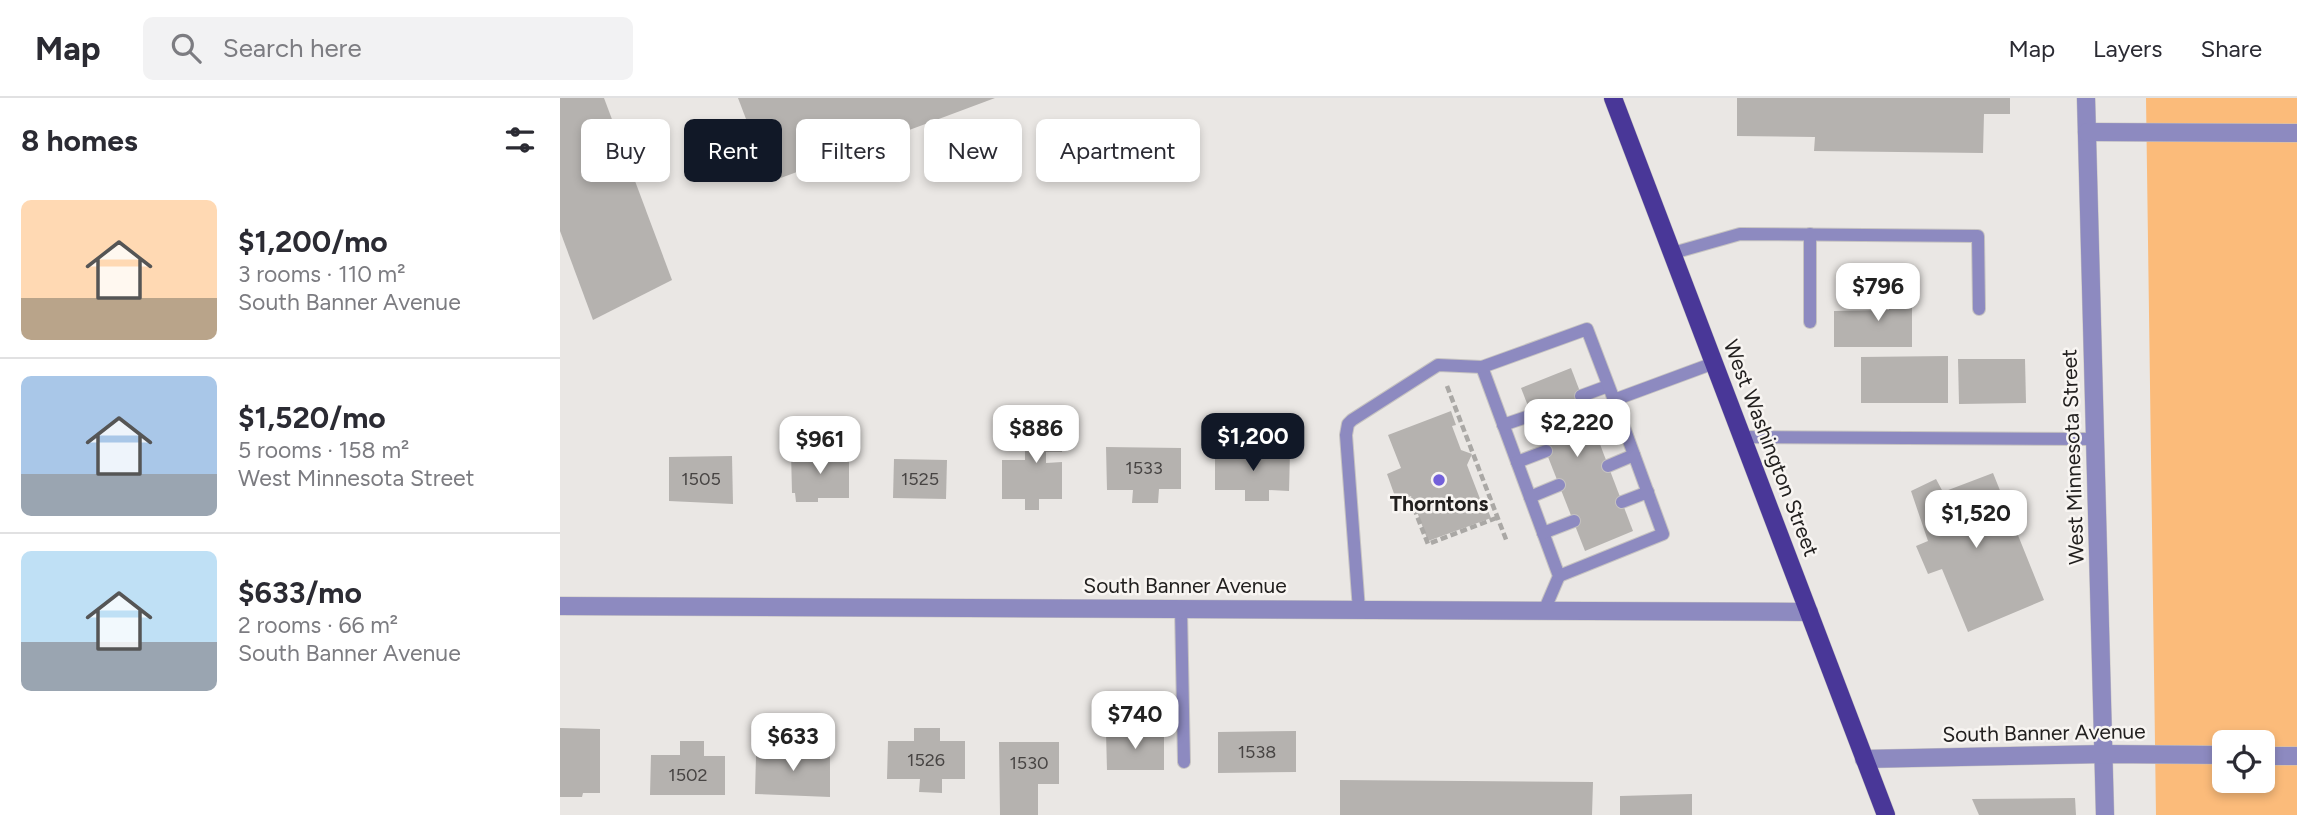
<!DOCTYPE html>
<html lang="en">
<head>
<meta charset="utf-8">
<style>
	:root { --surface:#fff; --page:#f2f2f3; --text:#2b2b33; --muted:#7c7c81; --line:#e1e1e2; --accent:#111827 }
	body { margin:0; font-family:Figtree,sans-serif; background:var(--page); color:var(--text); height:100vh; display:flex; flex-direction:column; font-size:26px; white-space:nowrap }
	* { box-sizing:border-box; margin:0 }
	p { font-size:23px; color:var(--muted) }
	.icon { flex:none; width:38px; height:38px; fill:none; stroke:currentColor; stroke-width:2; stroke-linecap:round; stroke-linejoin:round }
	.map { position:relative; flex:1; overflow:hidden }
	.sheet { display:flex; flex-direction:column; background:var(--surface); width:560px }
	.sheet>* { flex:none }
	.guide { position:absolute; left:21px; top:21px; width:665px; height:63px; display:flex; gap:14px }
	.buttons { position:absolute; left:1652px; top:632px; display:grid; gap:14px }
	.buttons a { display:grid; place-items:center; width:63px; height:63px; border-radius:10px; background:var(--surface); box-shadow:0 4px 10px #0003; font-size:35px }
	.price { position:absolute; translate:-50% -60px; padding:0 16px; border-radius:14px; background:#fff; color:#222; font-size:23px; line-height:46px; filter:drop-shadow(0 2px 4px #0008) }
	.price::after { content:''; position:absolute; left:50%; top:42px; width:21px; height:16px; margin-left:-10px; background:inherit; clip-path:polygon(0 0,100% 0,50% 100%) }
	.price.current { background:var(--accent); color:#fff }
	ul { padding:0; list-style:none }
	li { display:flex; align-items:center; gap:21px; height:175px; padding:0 21px }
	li+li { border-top:2px solid var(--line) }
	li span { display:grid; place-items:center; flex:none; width:196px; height:140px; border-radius:10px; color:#555 }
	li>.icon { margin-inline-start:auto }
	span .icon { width:84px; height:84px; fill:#fffc; stroke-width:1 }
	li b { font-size:30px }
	h2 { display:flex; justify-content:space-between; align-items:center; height:84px; padding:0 21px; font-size:30px }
	.chip { padding:0 24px; border-radius:10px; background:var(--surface); box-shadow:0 4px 10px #0003; font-size:24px; line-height:63px }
	.chip.current { background:var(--accent); color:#fff }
	header { display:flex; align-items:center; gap:42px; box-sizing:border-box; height:98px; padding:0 35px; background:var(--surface); border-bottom:2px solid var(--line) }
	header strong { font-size:33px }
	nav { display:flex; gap:38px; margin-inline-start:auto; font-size:24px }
	.search { width:490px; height:63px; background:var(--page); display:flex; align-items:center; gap:18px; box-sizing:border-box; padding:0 24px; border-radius:10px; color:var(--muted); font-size:26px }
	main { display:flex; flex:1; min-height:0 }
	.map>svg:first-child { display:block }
	.green { fill:#fbbb7a; fill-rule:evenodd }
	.building { fill:#b5b2af }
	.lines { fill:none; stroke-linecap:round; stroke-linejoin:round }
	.service-casing { stroke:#c6c3c1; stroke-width:14 }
	.minor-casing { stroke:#c6c3c1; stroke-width:19 }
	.primary-casing { stroke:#c6c3c1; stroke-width:19 }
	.path { stroke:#aaa8a5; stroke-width:4.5; stroke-dasharray:7 3.5; stroke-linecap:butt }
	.service { stroke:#8d8ac0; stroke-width:12 }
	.minor { stroke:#8d8ac0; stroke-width:18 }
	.primary { stroke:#493798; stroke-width:18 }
	.poi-dot { fill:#7360da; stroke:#f8f5f2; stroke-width:2.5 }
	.labels { text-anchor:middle; stroke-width:5; stroke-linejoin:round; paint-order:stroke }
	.number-label { font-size:18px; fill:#474443 }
	.street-label { font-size:21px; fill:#22201f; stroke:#f8f5f2 }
	.poi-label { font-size:21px; font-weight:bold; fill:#22201f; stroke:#f8f5f2 }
</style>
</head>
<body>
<header>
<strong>Map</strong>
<div class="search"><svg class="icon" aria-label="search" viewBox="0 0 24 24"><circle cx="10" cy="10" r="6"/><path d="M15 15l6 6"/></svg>Search here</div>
<nav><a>Map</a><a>Layers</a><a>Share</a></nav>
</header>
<main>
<section class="sheet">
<h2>8 homes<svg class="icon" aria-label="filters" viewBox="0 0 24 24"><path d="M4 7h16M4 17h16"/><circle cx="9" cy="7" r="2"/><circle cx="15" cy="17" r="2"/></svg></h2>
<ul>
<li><span style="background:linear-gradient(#ffd9b3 70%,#b9a48a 0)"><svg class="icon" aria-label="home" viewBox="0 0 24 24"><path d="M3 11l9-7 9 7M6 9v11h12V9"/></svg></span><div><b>$1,200/mo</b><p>3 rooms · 110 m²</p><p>South Banner Avenue</p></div></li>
<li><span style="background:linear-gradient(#a9c7e8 70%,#9aa5b1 0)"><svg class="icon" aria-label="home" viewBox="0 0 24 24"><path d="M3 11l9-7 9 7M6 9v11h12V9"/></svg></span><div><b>$1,520/mo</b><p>5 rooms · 158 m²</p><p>West Minnesota Street</p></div></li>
<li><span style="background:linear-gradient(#bfe0f5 65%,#9aa5b1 0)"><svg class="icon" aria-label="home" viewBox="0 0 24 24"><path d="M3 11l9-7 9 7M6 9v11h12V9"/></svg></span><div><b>$633/mo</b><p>2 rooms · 66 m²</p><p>South Banner Avenue</p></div></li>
</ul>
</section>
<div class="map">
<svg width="1737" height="717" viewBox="0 0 1737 717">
	<rect width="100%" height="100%" fill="#eae7e4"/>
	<path class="green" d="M1586,0h151v717h-141zM1664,644h39v38h-39z"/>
	<g class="building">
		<polygon points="0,0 44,0 112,182 33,222 0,133"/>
		<polygon points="178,0 435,0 210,84"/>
		<polygon points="1177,0 1450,0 1450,16 1424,16 1423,55 1254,53 1255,39 1177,38"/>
		<polygon points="1329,186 1352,186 1352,249 1274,249 1274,213 1329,212"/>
		<polygon points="1388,258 1388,305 1301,305 1301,259"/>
		<polygon points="1398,261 1465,261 1466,305 1399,306"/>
		<polygon points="1011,270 1073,433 1025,453 961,290"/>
		<polygon points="891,313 896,327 892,328 901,352 912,356 907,367 922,406 925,405 931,420 868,443 851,398 837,404 827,376 841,370 828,337"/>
		<polygon points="465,319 503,319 502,354 486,354 486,365 502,364 502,401 479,401 479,412 465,412 465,401 442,401 442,362 465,362"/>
		<polygon points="546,349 621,350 621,391 599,391 598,405 572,405 573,392 547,392"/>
		<polygon points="655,353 730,354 729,393 709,392 709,403 685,403 685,392 655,392"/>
		<polygon points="231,354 289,354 289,400 258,400 258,404 236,404 235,395 232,395"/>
		<polygon points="172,358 173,406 109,403 109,359"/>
		<polygon points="334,361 387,362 386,401 333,400"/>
		<polygon points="1433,375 1484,502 1408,534 1382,471 1368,476 1356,448 1368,443 1351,393 1376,381 1383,394"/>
		<polygon points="0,630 40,631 40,695 23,695 22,699 0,699"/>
		<polygon points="354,630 380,630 380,643 405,643 405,681 382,681 382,695 359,694 360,681 327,681 328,643 354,643"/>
		<polygon points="736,633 736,674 658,675 658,634"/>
		<polygon points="546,634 604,634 604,672 547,672"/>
		<polygon points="120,643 144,643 144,658 165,658 165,697 90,697 91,657 120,657"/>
		<polygon points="439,644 499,644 499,686 478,686 478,717 440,717"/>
		<polygon points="214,646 242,646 242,658 270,658 270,699 195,696 196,658 213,659"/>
		<polygon points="780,682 1033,684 1032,717 780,717"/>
		<polygon points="1132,696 1132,717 1060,717 1060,698"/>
		<polygon points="1515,700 1516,717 1419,717 1412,701"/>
	</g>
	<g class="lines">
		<defs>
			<g id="service">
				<polyline points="1250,136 1250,224"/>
				<polyline points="1113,155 1180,136 1418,138 1419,211"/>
				<polyline points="922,269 999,478 984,513"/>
				<polyline points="1021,298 1048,288"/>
				<polyline points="943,327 972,317"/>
				<polyline points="1036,335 1062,325"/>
				<polyline points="1182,339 1535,341"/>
				<polyline points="957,364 986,353"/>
				<polyline points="1048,368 1074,357"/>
				<polyline points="970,399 999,387"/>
				<polyline points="1062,404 1088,394"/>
				<polyline points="983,435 1014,423"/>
				<polyline points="999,478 1103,436 1054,302"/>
				<polyline points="621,511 624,664"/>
				<polyline points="799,512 786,337 788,326 792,322 878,267 922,269 1027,231 1054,302 1154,265"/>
			</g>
			<g id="minor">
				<polyline points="1526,0 1545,717"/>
				<polyline points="1527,34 1737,35"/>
				<polyline points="0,508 1249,514"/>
				<polyline points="1703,658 1737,658"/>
				<polyline points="1304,661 1544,656 1664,657"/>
			</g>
			<polyline id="primary" points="1053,0 1326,717"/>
		</defs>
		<use href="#service" class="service-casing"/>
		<use href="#minor" class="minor-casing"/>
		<use href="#primary" class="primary-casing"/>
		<g class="path">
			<polyline points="887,288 947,444"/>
			<polyline points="850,400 868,446 939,419"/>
		</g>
		<use href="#service" class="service"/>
		<use href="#minor" class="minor"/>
		<use href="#primary" class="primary"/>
	</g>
	<circle class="poi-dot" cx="879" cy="382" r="7"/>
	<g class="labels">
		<g class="number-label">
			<text x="584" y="376">1533</text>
			<text x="141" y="387">1505</text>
			<text x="360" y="387">1525</text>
			<text x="697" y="660">1538</text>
			<text x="366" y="668">1526</text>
			<text x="469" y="671">1530</text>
			<text x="128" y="683">1502</text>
		</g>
		<g class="street-label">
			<text transform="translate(1211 350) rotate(69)" y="7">West Washington Street</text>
			<text transform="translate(1513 359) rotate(-92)" y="7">West Minnesota Street</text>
			<text x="625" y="495">South Banner Avenue</text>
			<text transform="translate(1484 635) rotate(-1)" y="7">South Banner Avenue</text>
		</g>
		<g class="poi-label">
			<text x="879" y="413">Thorntons</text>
		</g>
	</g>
</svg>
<div class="buttons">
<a><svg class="icon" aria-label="locate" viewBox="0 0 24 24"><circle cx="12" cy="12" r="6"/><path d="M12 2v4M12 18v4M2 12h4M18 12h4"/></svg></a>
</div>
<b class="price" style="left:1318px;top:225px">$796</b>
<b class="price" style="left:1017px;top:361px">$2,220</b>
<b class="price" style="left:476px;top:367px">$886</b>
<b class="price current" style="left:693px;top:375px">$1,200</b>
<b class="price" style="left:260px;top:378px">$961</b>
<b class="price" style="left:1416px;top:452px">$1,520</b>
<b class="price" style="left:575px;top:653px">$740</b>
<b class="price" style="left:233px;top:675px">$633</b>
<div class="guide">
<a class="chip">Buy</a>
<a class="chip current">Rent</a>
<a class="chip">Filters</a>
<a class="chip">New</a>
<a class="chip">Apartment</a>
</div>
</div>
</main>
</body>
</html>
